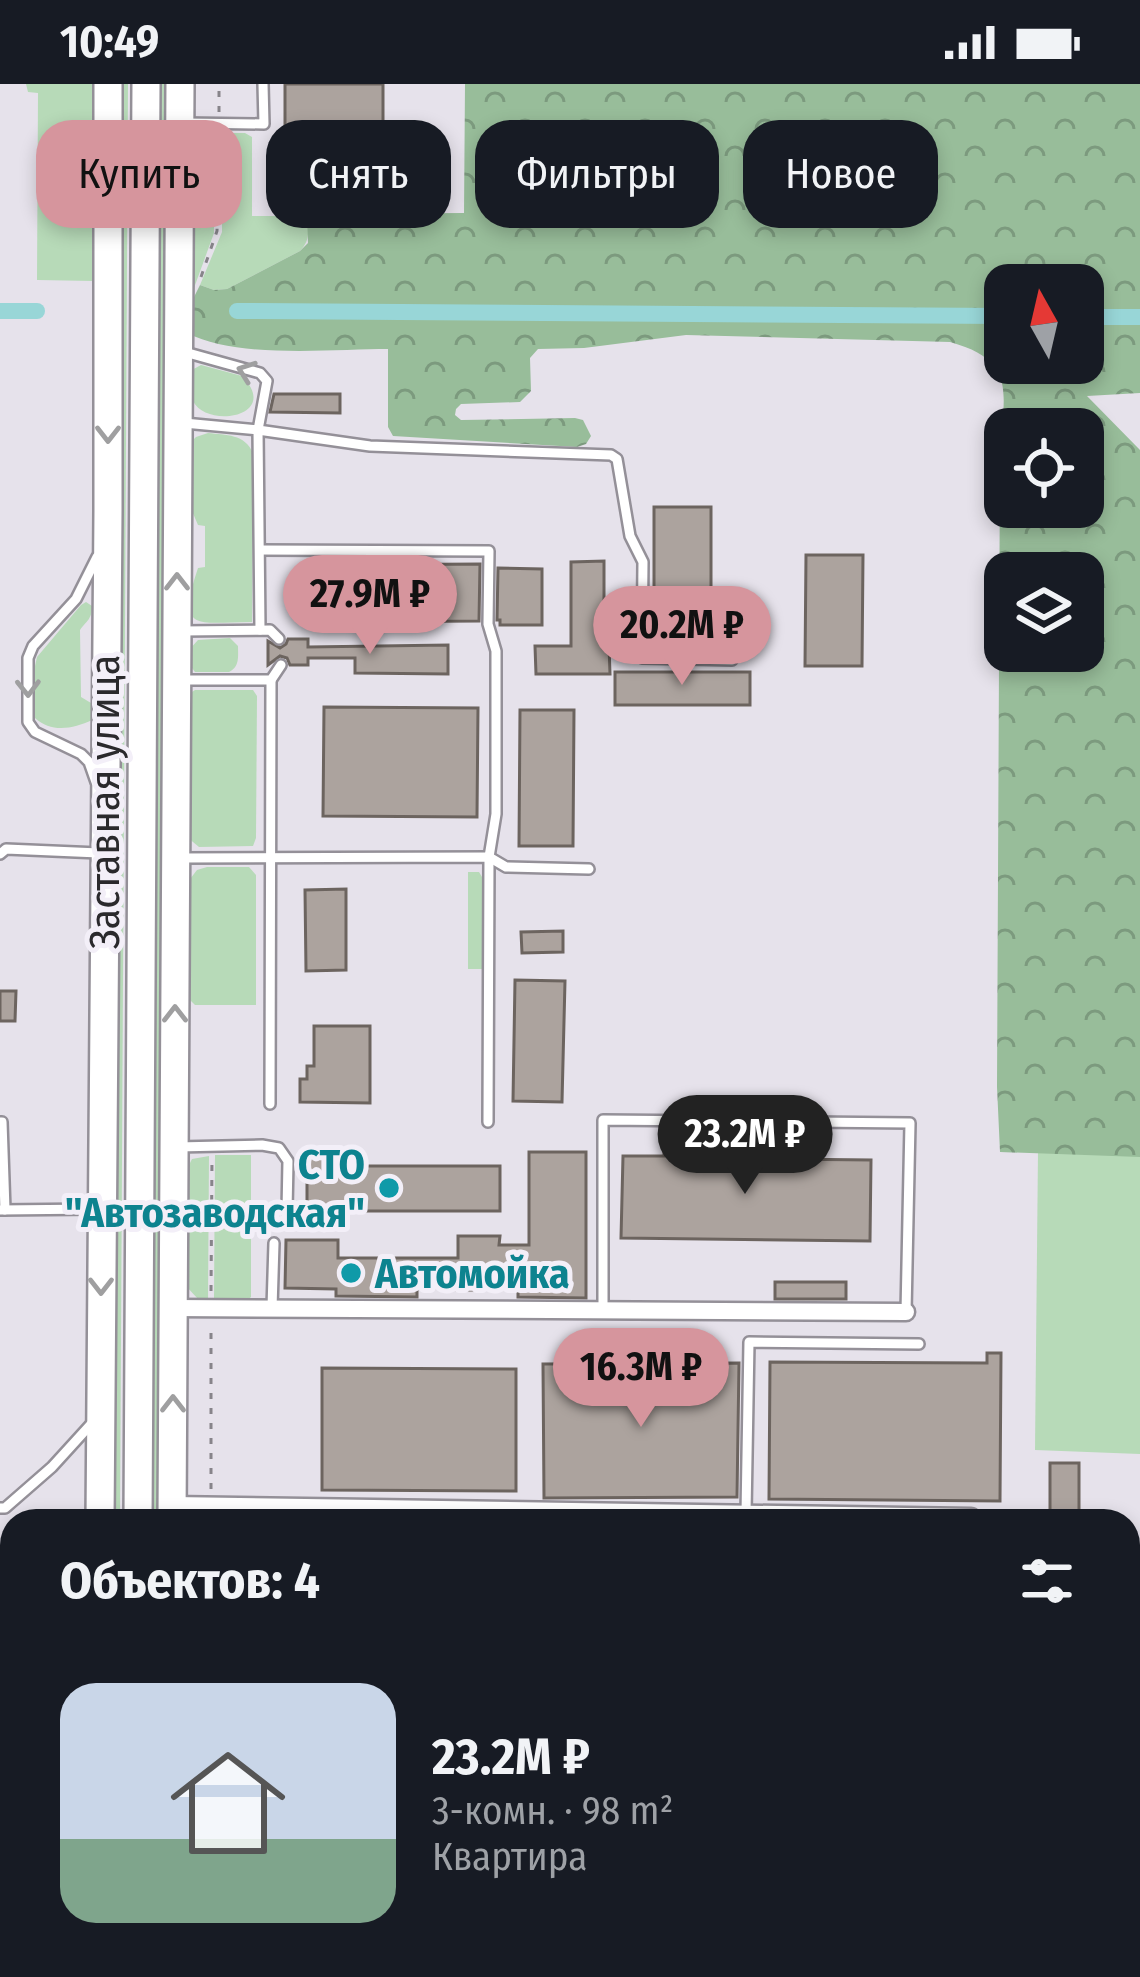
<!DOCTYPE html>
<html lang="ru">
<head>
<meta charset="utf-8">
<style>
	:root { --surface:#171b24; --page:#20242c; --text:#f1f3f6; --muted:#9ea1a6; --line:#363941; --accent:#d6959d }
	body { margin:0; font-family:"Fira Sans Condensed",sans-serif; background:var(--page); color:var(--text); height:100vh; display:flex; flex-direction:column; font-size:45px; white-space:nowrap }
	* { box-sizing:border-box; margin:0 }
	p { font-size:39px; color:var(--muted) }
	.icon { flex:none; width:66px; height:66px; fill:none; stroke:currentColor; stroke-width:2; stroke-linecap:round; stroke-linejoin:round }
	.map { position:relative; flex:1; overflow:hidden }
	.panel { position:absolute; left:0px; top:1425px; width:1140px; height:468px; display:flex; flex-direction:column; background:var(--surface); border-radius:36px 36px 0 0; box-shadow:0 6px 18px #0003 }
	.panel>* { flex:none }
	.guide { position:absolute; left:36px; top:36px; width:1068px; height:108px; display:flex; gap:24px }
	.needle { width:78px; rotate:352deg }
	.tools { position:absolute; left:984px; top:180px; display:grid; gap:24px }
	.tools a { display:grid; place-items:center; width:120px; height:120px; border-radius:24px; background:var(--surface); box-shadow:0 6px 18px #0003; font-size:60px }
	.price { position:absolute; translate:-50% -102px; padding:0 27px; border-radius:42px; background:var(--accent); color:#111; font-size:39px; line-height:78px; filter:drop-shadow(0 3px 6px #0008) }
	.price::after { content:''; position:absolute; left:50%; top:72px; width:36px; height:27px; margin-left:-18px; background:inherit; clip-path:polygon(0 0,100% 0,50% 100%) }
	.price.on { background:#222; color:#fff }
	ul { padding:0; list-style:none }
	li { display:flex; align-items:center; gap:36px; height:300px; padding:0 60px }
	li+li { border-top:3px solid var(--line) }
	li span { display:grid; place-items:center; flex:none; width:336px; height:240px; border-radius:36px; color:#555 }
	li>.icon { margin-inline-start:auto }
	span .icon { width:144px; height:144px; fill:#fffc; stroke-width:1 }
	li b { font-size:51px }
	h2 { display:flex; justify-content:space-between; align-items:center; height:144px; padding:0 60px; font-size:51px }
	.chip { padding:0 42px; border-radius:36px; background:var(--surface); box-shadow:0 6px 18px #0003; font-size:42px; line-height:108px }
	.chip.on { background:var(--accent); color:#111 }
	.status { display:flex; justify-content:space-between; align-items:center; height:84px; padding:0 60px; background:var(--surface); direction:ltr }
	.status svg { height:33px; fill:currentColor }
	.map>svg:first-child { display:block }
	.green { fill:#b7dab8 }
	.forest { fill:url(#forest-crowns); fill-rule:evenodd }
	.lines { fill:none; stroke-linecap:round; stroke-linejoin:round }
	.canal { stroke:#98d6d7; stroke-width:16 }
	.building { fill:#aca39e; stroke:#6c645f; stroke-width:3 }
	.lane-casing { stroke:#949098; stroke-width:14 }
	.street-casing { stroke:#949098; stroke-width:21 }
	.primary-casing { stroke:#949098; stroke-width:32 }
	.path { stroke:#87848a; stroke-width:3; stroke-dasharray:6 9; stroke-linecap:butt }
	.lane { stroke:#fff; stroke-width:9 }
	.street { stroke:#fff; stroke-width:16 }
	.primary { stroke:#fff; stroke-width:27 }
	.oneway { stroke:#9f9fa0 }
	.culture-dot { fill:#0f9aa8; stroke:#f3eff8; stroke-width:4.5 }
	.labels { text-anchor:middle; stroke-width:10; stroke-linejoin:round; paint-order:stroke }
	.street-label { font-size:42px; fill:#2a292c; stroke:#f3eff8 }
	.culture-label { font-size:42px; font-weight:bold; fill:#0d838f; stroke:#f3eff8; text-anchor:end }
</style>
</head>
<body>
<div class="status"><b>10:49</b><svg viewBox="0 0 49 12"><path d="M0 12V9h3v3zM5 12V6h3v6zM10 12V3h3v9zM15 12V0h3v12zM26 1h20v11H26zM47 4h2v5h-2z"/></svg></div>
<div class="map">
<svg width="1140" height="1893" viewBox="0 0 1140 1893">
	<defs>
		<pattern id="forest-crowns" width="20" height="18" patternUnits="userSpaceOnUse" patternTransform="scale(3)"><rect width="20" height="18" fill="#98bd9a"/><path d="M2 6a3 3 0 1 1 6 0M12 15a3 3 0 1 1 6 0" fill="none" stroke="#7c9a7e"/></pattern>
	</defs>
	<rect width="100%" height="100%" fill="#e6e2eb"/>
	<g class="green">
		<polygon points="26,0 92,0 95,3 94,197 37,196 38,9 28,8"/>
		<polygon points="120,0 128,0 120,1437 111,1437"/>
		<polygon points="160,0 169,0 160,1437 151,1437"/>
		<polygon points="215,49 214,149 190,215 191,64 201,52"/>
		<path d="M222,49h23l7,4v79h55c1,14 4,24 -7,35l-73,38 -13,1 -14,-5 22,-53z"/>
		<path d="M201,281l41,11c40,41 -36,53 -49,25 -4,-8 -3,-21 -3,-30z"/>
		<path d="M208,349c18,2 37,1 45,20l-1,169c-54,0 -76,12 -54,-54l7,-1v-41l-7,-1 -9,-21v-60l7,-7z"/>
		<path d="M86,518l6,4c0,14 -6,15 -12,24l1,67 10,6 1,17c-19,9 -41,13 -57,-2v-52l2,-9 44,-52z"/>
		<path d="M230,554l8,8c0,10 2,21 -9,26h-34l-6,-8v-14l9,-10z"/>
		<polygon points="195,606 253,606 257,612 256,754 253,762 199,763 187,753 189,610"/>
		<polygon points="207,783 249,783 256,791 256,921 195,921 188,914 187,799 197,786"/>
		<polygon points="468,788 479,788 482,793 482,885 468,885"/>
		<polygon points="1038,1067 1140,1071 1140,1370 1035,1366"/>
		<polygon points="215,1071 251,1071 251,1213 246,1217 218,1218 214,1215"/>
		<polygon points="209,1072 208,1218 199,1216 185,1201 186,1087 192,1075"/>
	</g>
	<path class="forest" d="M465,0h675v309l-53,3 53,54v707l-140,-5 -3,-65 3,-634c3,-58 19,-92 -50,-111l-264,-7 -102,13 -46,1 -8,9 1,33 -11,11 -59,2 -5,5 -1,6 6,5 114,-2 8,2 8,16 -5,8 -9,3 -184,-11 -5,-9v-78c-55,0 -154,10 -200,-16l1,-26 11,-22 14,5 13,-1 73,-38 8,-8 -1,-29 157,-1zM1005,201h78v78h-78zM1005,345h78v78h-78zM1005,489h78v78h-78z"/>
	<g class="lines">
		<g class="canal">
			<polyline points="0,227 37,227"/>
			<polyline points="237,227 1005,232"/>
			<polyline points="1083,233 1140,233"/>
		</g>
	</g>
	<g class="building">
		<rect x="285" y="0" width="98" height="70"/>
		<polygon points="274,310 340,310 340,329 270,328"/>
		<rect x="654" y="423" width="57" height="127"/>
		<polygon points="806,471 863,471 862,582 805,582"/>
		<polygon points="604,477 604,561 609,561 610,590 536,590 535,562 571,562 571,478"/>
		<polygon points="480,480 479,537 323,538 322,481"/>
		<polygon points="498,484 542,485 542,541 500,541 500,536 497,536"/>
		<polygon points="288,555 308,555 308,563 448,561 448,590 355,589 355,574 308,574 308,581 290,581 287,574 280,572 268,581 268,557 280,564 286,560"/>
		<rect x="615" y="588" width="135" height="33"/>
		<polygon points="324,623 478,624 477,733 323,732"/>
		<polygon points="520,626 574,626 573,762 519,762"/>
		<polygon points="346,805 346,886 306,887 305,806"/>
		<polygon points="563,847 563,868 522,869 521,848"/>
		<polygon points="515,896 565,897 562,1018 513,1017"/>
		<polygon points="0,907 16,907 15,937 0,937"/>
		<polygon points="314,942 370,942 370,1019 300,1018 300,995 307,995 307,982 314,982"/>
		<polygon points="664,1053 690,1053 690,1074 748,1074 748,1060 781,1060 781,1075 871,1076 870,1157 621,1154 623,1072 664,1072"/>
		<polygon points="307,1067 330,1068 330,1082 500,1082 500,1127 329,1127 329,1131 307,1131"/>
		<polygon points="529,1068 586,1068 586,1214 518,1213 518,1196 478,1196 478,1206 457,1206 457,1194 417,1194 417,1213 336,1212 336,1205 285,1204 286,1156 338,1156 338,1174 458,1174 458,1152 500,1152 499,1161 529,1161"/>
		<rect x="775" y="1198" width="71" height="17"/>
		<polygon points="987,1269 1001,1269 1000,1417 769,1415 770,1278 987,1279"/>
		<polygon points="739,1279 737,1413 544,1414 543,1280"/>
		<polygon points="322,1284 516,1285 516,1407 322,1406"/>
		<rect x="1050" y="1379" width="29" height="58"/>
		<rect x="1128" y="1502" width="12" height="205"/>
		<rect x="1128" y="1756" width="12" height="42"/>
	</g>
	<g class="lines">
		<defs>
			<g id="lane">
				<polyline points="185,39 264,40 263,0"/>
				<polyline points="181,267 260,289 267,297 258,346 184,339"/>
				<polyline points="260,466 489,467 488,540 496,567 496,730 489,773 488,1038"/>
				<polyline points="260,546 258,346 370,362 611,371 617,375 630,452 643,478 642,574 732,576"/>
				<polyline points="181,547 270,546 279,555"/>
				<polyline points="182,596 271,596 281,581"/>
				<polyline points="96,698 89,678 81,670 35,648 28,638 28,574 33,562 76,515 97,473"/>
				<polyline points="0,770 6,765 99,769"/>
				<polyline points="181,774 489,773 506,783 589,785"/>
				<polyline points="270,1020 271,596"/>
				<polyline points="0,1038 2,1038 5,1126"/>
				<polyline points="177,1063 262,1061 279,1064 288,1077 287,1127"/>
				<polyline points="0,1126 96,1125"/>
				<polyline points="272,1224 274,1159"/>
				<polyline points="603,1226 603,1036 910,1039 906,1228"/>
				<polyline points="0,1424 5,1424 52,1383 93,1338"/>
				<polyline points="746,1429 749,1258 919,1260"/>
				<polyline points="0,1484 6,1484 12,1490"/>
				<polyline points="1128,1491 1140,1491"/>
				<polyline points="0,1714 12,1713"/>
				<polyline points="220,1893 228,1881"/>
			</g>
			<g id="street">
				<polyline points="173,1224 906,1228"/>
				<polyline points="172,1421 971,1433 973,1437"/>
				<polyline points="1034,1893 1034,1881"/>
			</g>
			<g id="primary">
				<polyline points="100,1437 108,427 108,0"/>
				<polyline points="138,1437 146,0"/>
				<polyline points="172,1437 180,0"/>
				<polyline points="98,1893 98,1881"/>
				<polyline points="134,1893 135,1881"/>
				<polyline points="169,1893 169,1881"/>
			</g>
		</defs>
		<use href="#lane" class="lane-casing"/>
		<use href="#street" class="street-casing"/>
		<use href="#primary" class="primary-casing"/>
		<g class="path">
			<polyline points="219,28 219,0"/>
			<polyline points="201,193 217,147 219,50"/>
			<polyline points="211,1207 212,1073"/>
			<polyline points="211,1405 211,1241"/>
		</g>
		<use href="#lane" class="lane"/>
		<use href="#street" class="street"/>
		<use href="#primary" class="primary"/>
	</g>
	<defs><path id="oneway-chevron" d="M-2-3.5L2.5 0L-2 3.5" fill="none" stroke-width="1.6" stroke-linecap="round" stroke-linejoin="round" transform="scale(3)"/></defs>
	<g class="oneway">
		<use href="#oneway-chevron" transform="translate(246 287) rotate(-160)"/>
		<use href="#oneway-chevron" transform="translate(108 350) rotate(90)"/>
		<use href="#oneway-chevron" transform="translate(177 498) rotate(-90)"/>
		<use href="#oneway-chevron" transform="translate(28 604) rotate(89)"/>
		<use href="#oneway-chevron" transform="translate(175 930) rotate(-90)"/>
		<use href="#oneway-chevron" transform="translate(101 1202) rotate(90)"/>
		<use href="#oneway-chevron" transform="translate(173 1320) rotate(-90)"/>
	</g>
	<g class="culture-dot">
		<circle cx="389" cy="1104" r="12"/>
		<circle cx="351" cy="1189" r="12"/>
	</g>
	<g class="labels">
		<g class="street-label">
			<text transform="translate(104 718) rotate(-90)" y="15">Заставная улица</text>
		</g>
		<g class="culture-label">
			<text x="365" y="1095">СТО<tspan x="365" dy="48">"Автозаводская"</tspan></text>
			<text x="375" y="1204" text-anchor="start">Автомойка</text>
		</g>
	</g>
</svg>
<div class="tools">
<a><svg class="needle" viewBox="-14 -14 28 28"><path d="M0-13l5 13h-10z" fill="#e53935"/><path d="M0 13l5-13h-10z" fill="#9ea1a6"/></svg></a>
<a><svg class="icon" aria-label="locate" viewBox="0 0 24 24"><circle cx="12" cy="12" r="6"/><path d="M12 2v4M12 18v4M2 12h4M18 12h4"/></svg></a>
<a><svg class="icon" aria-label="layers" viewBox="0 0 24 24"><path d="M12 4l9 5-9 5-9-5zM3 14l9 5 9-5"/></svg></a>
</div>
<b class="price" style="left:370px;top:573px">27.9M ₽</b>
<b class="price" style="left:682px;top:604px">20.2M ₽</b>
<b class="price on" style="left:745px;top:1113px">23.2M ₽</b>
<b class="price" style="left:641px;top:1346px">16.3M ₽</b>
<div class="guide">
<a class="chip on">Купить</a>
<a class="chip">Снять</a>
<a class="chip">Фильтры</a>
<a class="chip">Новое</a>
</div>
<section class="panel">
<h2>Объектов: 4<svg class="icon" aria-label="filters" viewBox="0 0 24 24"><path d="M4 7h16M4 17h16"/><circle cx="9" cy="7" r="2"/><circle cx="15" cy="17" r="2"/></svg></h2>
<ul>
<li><span style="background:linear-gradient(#c9d6e8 65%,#7fa58c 0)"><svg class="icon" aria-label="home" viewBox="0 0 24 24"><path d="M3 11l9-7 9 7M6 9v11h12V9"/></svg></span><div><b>23.2M ₽</b><p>3-комн. · 98 m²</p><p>Квартира</p></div></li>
</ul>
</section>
</div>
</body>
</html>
